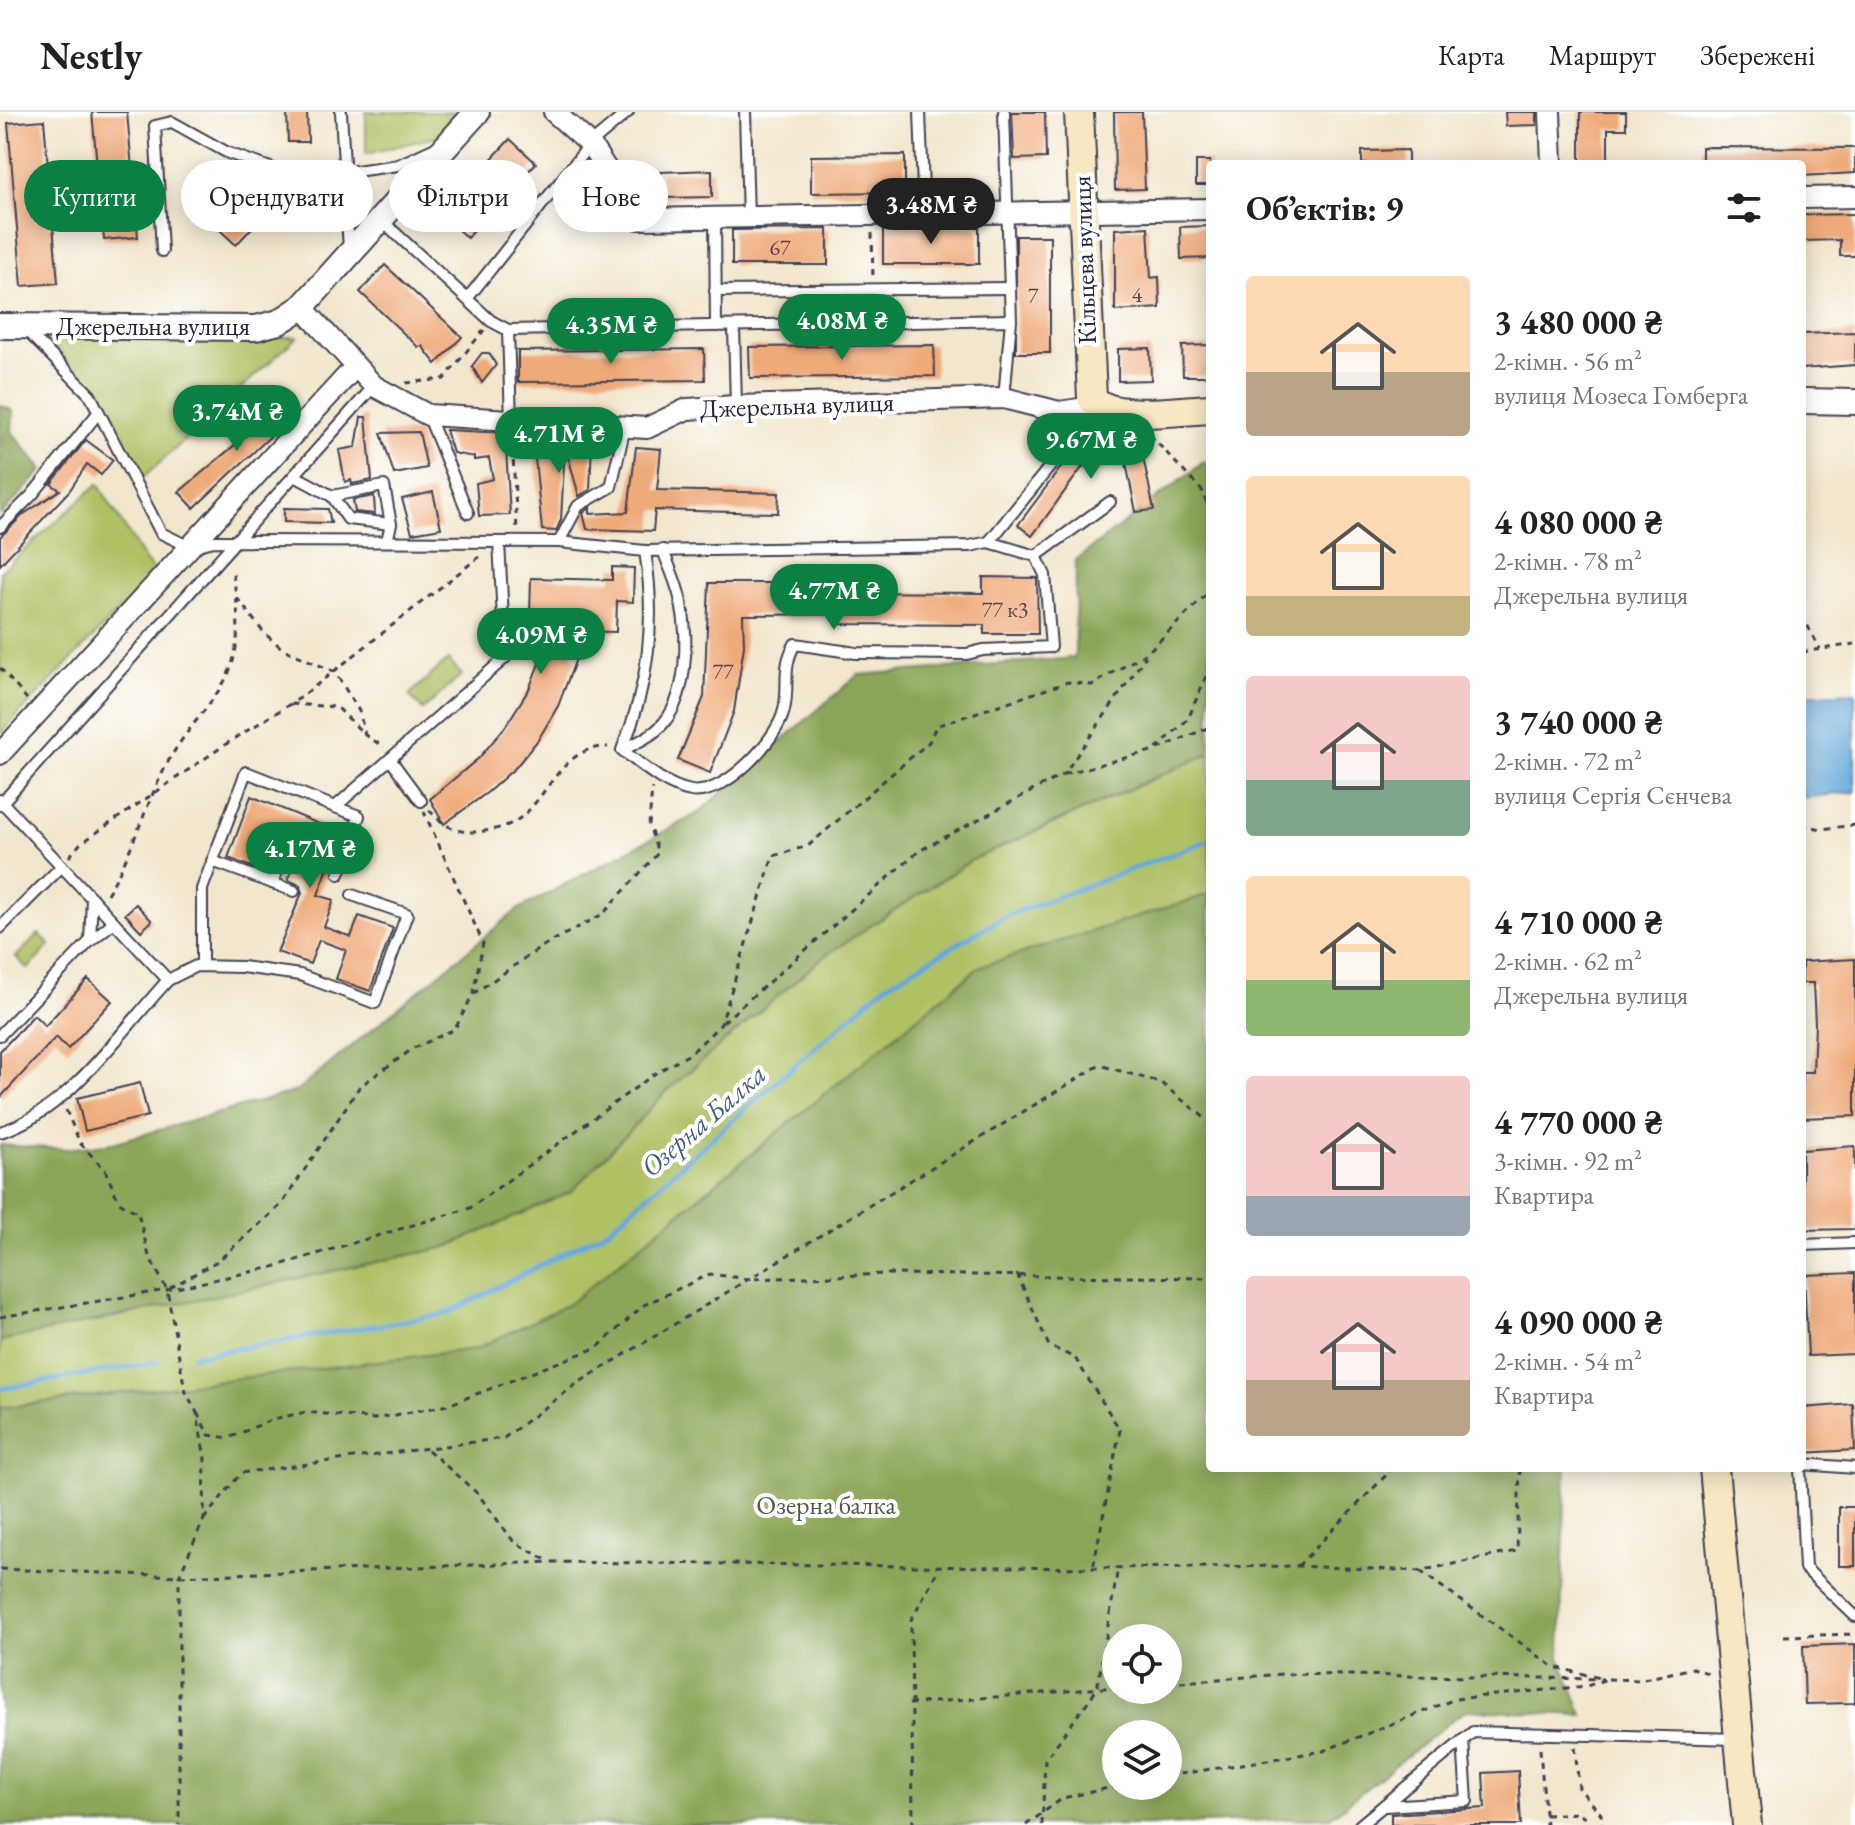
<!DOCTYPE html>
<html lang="uk">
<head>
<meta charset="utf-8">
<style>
	:root { --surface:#fff; --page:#f6f6f6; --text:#202124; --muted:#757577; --line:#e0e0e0; --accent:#0b8043 }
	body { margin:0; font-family:"EB Garamond",serif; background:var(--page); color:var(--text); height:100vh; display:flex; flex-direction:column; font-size:30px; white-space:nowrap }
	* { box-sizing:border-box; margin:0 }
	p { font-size:26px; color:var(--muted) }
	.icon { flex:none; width:44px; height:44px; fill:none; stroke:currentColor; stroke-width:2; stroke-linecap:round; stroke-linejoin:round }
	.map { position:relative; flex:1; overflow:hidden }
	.panel { position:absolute; left:1206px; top:48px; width:600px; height:1312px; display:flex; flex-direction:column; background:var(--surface); border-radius:8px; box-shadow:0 4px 20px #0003 }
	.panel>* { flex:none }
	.guide { position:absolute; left:24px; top:48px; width:760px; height:72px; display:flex; gap:16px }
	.controls { position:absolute; left:1102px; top:1512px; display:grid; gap:16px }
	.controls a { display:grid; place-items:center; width:80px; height:80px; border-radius:50%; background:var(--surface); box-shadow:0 4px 20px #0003; font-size:40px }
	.price { position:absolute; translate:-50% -68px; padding:0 18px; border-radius:28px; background:var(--accent); color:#fff; font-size:26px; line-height:52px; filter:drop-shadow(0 2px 4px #0008) }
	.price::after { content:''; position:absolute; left:50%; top:48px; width:24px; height:18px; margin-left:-12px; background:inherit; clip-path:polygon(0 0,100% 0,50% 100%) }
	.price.selected { background:#222; color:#fff }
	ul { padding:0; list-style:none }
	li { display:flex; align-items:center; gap:24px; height:200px; padding:0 40px }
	li span { display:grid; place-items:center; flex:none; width:224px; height:160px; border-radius:8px; color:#555 }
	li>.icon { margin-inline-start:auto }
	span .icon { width:96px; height:96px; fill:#fffc; stroke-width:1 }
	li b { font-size:34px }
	h2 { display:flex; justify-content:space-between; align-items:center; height:96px; padding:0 40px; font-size:34px }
	.pill { padding:0 28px; border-radius:36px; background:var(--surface); box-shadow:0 4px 20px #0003; font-size:28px; line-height:72px }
	.pill.selected { background:var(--accent); color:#fff }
	header { display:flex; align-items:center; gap:48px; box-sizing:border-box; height:112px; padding:0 40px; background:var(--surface); border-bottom:2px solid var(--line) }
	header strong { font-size:38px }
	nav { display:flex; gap:44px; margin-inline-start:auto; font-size:28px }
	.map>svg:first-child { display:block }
	.green { fill:#afc063; stroke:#68714f; stroke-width:2 }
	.forest { fill:#8ba659; stroke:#56644a; stroke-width:2; fill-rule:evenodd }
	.water { fill:#64a7d9; stroke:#43648a; stroke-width:2 }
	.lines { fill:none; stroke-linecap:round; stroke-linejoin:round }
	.stream { stroke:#64a7d9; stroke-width:5 }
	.building { fill:#efaa7a }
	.service-casing { stroke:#413f51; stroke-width:14 }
	.minor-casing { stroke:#413f51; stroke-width:24 }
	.tertiary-casing { stroke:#413f51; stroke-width:28 }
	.secondary-casing { stroke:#413f51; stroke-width:32 }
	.path { stroke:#413f51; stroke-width:3; stroke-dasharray:6 6; stroke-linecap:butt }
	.service { stroke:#fff; stroke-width:10 }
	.minor { stroke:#fff; stroke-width:20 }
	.tertiary { stroke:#fff; stroke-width:24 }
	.secondary { stroke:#f7e8c3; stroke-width:28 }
	.labels { text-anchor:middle; stroke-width:8; stroke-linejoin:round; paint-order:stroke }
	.number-label { font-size:22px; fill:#55444b }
	.street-label { font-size:26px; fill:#22223b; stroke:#fff }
	.park-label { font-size:26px; fill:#535949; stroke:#fff }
	.water-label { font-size:28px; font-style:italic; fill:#405e82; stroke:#fff }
</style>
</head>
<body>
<header>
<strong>Nestly</strong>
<nav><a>Карта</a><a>Маршрут</a><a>Збережені</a></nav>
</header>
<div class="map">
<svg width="1855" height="1713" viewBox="0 0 1855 1713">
	<rect width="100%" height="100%" fill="#fff"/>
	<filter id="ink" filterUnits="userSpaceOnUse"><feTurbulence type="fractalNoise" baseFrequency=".0125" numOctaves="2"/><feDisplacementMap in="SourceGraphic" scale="16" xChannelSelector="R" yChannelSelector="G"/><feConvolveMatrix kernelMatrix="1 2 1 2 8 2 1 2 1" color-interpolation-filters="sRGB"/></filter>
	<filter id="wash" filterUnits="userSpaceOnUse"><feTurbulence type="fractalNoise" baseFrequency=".006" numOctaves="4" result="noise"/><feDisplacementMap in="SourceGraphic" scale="32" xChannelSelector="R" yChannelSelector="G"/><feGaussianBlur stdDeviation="1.8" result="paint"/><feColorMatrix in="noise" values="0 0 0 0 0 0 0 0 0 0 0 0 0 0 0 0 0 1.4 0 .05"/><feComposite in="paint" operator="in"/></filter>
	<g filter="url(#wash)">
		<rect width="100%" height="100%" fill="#f2e6cd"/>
		<g class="green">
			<polygon points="366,0 464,0 443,23 366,42"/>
			<polygon points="46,225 297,225 140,369 93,280"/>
			<polygon points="98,372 146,450 156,460 0,622 0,460"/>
			<polygon points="448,548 462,563 423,598 409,583"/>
			<polygon points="1210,641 1210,782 979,855 569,1192 476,1237 0,1296 0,1229 447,1135 571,1080 668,978 823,845 972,748"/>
			<polygon points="39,822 50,833 28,857 16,845"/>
		</g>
		<g class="forest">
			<polygon points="0,293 13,299 12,320 43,358 0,404"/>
			<polygon points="1204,350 1210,350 1210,641 972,748 823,845 668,978 571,1080 447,1135 0,1229 0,1033 66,1037 113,1031 297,979 517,798 697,702 858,563 1075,546 1076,448"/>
			<path d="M1210,782v574h356l-6,189 23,58 -118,-5 -135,107 -170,8h-1160v-417l476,-59 93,-45 410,-337zM1168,1526v52h-52v-52zM1168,1622v52h-52v-52z"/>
		</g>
		<polygon class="water" points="1855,580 1855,680 1802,686 1802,583"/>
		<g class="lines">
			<g class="stream">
				<polyline points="193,1244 446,1202 608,1118 886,873 1006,804 1210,728"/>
				<polyline points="0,1277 158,1250"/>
			</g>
		</g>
		<g id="blocks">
			<g class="building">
				<polygon points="92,0 127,0 138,125 104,128"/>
				<polygon points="287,0 307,0 308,30 288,30"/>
				<polygon points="1012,0 1045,0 1046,46 1014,47"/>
				<polygon points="1114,0 1142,0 1145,77 1115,78"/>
				<polygon points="1505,0 1537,0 1537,13 1506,14"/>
				<polygon points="1580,0 1626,0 1626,17 1608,17 1608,52 1580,52"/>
				<polygon points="44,8 58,171 22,174 8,11"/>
				<polygon points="510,27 536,51 467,126 441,102"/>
				<polygon points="1702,35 1855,36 1855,61 1802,64 1802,52 1702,52"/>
				<polygon points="1408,38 1408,52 1362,52 1362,39"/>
				<polygon points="905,43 905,80 811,81 811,44"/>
				<rect x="1196" y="49" width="14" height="24"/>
				<polygon points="712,58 712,85 662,86 661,60"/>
				<polygon points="242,62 274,92 236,133 204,103"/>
				<polygon points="1855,102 1855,144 1840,144 1840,128 1802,129 1802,103"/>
				<polygon points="1210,114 1210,146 1181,147 1180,115"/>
				<polygon points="912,115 979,115 979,152 883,152 883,116"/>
				<polygon points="1148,115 1151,166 1159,165 1160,196 1115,199 1115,117"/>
				<polygon points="828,117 828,153 732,153 732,118"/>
				<rect x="1016" y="124" width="34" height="117"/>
				<polygon points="385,153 462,225 436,252 422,234 418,235 360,180"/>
				<polygon points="1855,220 1855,253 1802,257 1802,222"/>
				<polygon points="934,233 935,264 750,266 749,235"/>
				<polygon points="1210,233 1210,264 1183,264 1182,234"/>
				<polygon points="1150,236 1151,268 1118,269 1118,237"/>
				<polygon points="704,237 705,268 518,270 518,239"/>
				<polygon points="482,241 489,241 496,253 482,271 472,254"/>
				<polygon points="276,282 292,304 194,396 179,380 269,304 261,291"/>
				<polygon points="361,305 366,305 372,368 352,372 351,368 345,370 339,338 356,335"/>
				<polygon points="446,318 505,321 510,403 479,404 476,371 493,367 489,346 474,348 474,345 453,341"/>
				<polygon points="419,320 427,356 394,362 381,321"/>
				<polygon points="533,326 592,330 590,378 579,384 565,333 561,408 556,419 542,418"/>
				<polygon points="86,328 113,348 101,363 87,352 70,378 0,453 0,425 24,402 60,378 51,372"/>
				<polygon points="636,335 661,337 657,378 779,381 778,401 655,398 653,419 587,417 583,401 590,396 590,402 628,400"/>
				<polygon points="1076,335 1141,335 1154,398 1136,400 1126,351 1084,353 1032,424 1018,413"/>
				<polygon points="433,380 441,416 412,421 402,387"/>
				<polygon points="374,384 375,402 355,400 353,388"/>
				<polygon points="284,396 328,397 331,411 284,410"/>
				<polygon points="612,455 634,456 633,490 617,489 616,520 575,519 572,546 576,547 558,594 538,628 516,655 488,680 444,712 430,687 480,645 505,615 529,577 549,526 519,525 519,502 530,502 531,466 612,468"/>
				<polygon points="983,465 1037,466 1038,522 984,522 984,513 837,512 837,502 743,503 744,534 734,599 710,661 678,648 704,585 709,471 838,471 837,480 983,481"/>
				<polygon points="251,684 341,721 318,783 334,788 324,815 351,825 359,804 393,816 370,879 336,867 346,838 319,828 310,852 277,840 302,781 300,773 288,768 297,743 286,735 271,733 262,759 228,746"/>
				<polygon points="136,792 152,809 141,819 125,802"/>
				<polygon points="1855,847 1855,1004 1802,1006 1802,960 1813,960 1815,912 1813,871 1802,871 1802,850"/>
				<polygon points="88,867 112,889 68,937 56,925 0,986 0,939 34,903 45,914"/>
				<polygon points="140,971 148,1004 85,1019 77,986"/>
				<polygon points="1855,1034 1855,1117 1802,1118 1802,1038"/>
				<polygon points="1855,1161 1855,1242 1808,1244 1804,1163"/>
				<polygon points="1853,1292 1855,1338 1802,1341 1802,1296"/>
				<rect x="1839" y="1395" width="16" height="59"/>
				<polygon points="1855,1532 1855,1591 1805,1592 1803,1534"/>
				<polygon points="1518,1659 1521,1713 1391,1713 1391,1702 1485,1696 1483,1661"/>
			</g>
		</g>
	</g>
	<g filter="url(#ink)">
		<use href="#blocks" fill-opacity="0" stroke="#413f51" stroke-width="2"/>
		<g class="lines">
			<defs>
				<g id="service">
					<polyline points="341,0 349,139"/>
					<polyline points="745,0 748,106"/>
					<polyline points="920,0 924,104"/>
					<polyline points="1004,0 1011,208"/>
					<polyline points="715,106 716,214"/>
					<polyline points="380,107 491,209 508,218 511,309"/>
					<polyline points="162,139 155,14 172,10 228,41 279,59 342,61 398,53 435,36"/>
					<polyline points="715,179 1009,176"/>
					<polyline points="467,187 590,32 628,0"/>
					<polyline points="734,214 736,294"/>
					<polyline points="26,218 90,283 161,421 190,435 214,429 559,430 645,439 970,434 989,430 1097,296"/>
					<polyline points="508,218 1011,208 1004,286"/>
					<polyline points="428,303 468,401"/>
					<polyline points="295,364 332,384 384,374 391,412 387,429"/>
					<polyline points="332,384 348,407 391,412"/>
					<polyline points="0,415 32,383 98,301"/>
					<polyline points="559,430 578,394 611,375 625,315"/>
					<path d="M645,439c11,70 4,133 -23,199 21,16 43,36 69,41 33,6 87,-52 93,-81 6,-26 -3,-42 11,-66l61,9 111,1 16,-4 68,-3 -6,-72 -9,-19 -47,-14"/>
					<polyline points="1036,444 1110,390"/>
					<path d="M623,638c12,-7 28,-13 37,-23 28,-28 29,-88 21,-124 -3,-18 -12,-36 -18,-53"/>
					<path d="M0,688l168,180c-47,51 -100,132 -168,152"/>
					<polyline points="421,689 390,647 505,546 499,430"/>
					<polyline points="0,693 374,274"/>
					<polyline points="335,695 359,704 339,762"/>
					<polyline points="212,749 294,779"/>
					<polyline points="272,771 284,743"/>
					<polyline points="0,816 62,754"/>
					<polyline points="90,829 92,786"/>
					<polyline points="202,853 202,777 246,660 335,695 390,647"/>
					<polyline points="168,868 196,854 242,855 300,863 375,891 407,802 352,783"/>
					<polyline points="0,923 90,829 114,810"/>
					<polyline points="1802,1133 1855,1131"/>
					<polyline points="1802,1352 1855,1356"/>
					<polyline points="1800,1356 1805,1456 1855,1504"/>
					<polyline points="1385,1694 1467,1689 1463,1628"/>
					<polyline points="1360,1713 1473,1620 1737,1627"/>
				</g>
				<g id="minor">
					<polyline points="554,0 590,32 639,107 1210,97"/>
					<polyline points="1550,0 1552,52"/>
					<polyline points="1802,86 1855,85"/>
					<polyline points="302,195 374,274 428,303 647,316 687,297 736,294 1004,286 1059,300 1099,294"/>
					<polyline points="0,642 355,255"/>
				</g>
				<g id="tertiary">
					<polyline points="0,214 256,216 279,210 302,195 477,0"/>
					<polyline points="1802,289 1855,290"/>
				</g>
				<g id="secondary">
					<path d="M1079,0l13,286c19,24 88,12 118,11"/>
					<polyline points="1714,1356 1747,1713"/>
				</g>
			</defs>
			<use href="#service" class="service-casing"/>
			<use href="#minor" class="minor-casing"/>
			<use href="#tertiary" class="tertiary-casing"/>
			<use href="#secondary" class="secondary-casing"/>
			<g class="path">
				<polyline points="872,121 873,166"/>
				<polyline points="406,271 444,267 484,218"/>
				<polyline points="1150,323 1203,380 1210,400"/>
				<polyline points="512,325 517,418"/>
				<polyline points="237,486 264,521 283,537 335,560 359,599 365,623"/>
				<polyline points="1802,503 1820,537"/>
				<polyline points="1802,540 1855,532"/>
				<polyline points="0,556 27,587"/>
				<polyline points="291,592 337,595 365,623 384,635"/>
				<polyline points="1158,637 1210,615"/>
				<polyline points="1064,662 1155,638 1188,607 1210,555"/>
				<path d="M429,698c16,17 30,25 55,21 16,-2 32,-7 44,-20 23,-24 40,-66 80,-64"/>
				<polyline points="1802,713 1822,717 1855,713"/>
				<polyline points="69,745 80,732 112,710 232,628 300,586 479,445"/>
				<path d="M107,782c26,-42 38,-89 61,-132 16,-30 41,-54 56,-80 20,-34 14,-77 8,-114"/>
				<polyline points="473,882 543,834 603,802 658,741 649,713 652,676"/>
				<polyline points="723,910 919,739 1064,662 1146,544"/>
				<polyline points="66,998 80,1031 105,1058 119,1090 138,1101 149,1144 167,1178 185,1278 197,1301 205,1347 204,1407 179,1464 179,1713"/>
				<polyline points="1017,1162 1049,1234 1075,1246 1120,1318 1093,1456"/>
				<polyline points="170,1176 219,1148 282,1092 360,974 414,936 455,917 473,882 483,831 424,700"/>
				<polyline points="0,1205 167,1178 273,1155 470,1096 657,960 690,942 721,912 773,744 808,734 929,630 936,614 1068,570 1092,573 1148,540 1210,479"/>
				<polyline points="197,1301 209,1323 229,1326 273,1307 306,1300 374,1307 448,1293 598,1235 644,1193 710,1162 750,1167 889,1162 1210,1166"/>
				<polyline points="428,1338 478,1382 514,1430 547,1448"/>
				<polyline points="204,1407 241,1361 504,1326 578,1271 1100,953 1161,971 1210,1010"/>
				<polyline points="1298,1454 1393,1356"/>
				<polyline points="0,1457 179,1464 551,1450 1093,1456 1298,1454 1419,1459 1517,1439 1520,1356"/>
				<polyline points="1420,1459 1554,1555 1600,1566"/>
				<polyline points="1784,1524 1855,1522"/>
				<polyline points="1608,1567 1640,1568 1693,1556 1710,1562"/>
				<polyline points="1168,1571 1283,1562 1603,1567"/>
				<polyline points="909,1592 1116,1575"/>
				<polyline points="1575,1635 1579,1676 1601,1702 1602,1713"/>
				<polyline points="1540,1637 1546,1713"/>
				<polyline points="1168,1664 1323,1639 1455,1587 1587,1574 1607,1567"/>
				<polyline points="1545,1703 1578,1701 1586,1707 1587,1713"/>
				<polyline points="913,1713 911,1508 939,1456"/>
				<polyline points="1026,1713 1063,1686 1118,1674"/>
				<polyline points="1042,1713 1045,1648 1097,1577 1118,1456"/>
			</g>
			<use href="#service" class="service"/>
			<use href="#minor" class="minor"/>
			<use href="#tertiary" class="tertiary"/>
			<use href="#secondary" class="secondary"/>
		</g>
	</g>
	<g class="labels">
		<g class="number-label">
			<text x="780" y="143">67</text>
			<text x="1137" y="190">4</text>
			<text x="1033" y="191">7</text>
			<text x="1005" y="505">77 к3</text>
			<text x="723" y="567">77</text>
		</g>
		<g class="street-label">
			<text transform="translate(1084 148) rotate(-92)" y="9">Кільцева вулиця</text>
			<text x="153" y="223">Джерельна вулиця</text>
			<text transform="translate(797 293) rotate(-2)" y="9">Джерельна вулиця</text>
		</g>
		<g class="park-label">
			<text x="826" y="1402">Озерна балка</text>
		</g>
		<g class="water-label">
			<text transform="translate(703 1008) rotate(-41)" y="10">Озерна Балка</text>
		</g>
	</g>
</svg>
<div class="controls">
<a><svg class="icon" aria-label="locate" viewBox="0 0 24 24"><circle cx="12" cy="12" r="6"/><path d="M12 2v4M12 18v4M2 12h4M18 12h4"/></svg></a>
<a><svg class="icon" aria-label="layers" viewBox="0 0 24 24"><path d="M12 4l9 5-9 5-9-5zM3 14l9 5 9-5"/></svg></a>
</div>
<b class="price selected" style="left:931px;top:134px">3.48M ₴</b>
<b class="price" style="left:842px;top:250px">4.08M ₴</b>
<b class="price" style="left:611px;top:254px">4.35M ₴</b>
<b class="price" style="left:237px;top:341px">3.74M ₴</b>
<b class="price" style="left:559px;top:363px">4.71M ₴</b>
<b class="price" style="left:1091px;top:369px">9.67M ₴</b>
<b class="price" style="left:834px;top:520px">4.77M ₴</b>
<b class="price" style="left:541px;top:564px">4.09M ₴</b>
<b class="price" style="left:310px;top:778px">4.17M ₴</b>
<div class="guide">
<a class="pill selected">Купити</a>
<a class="pill">Орендувати</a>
<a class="pill">Фільтри</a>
<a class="pill">Нове</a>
</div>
<section class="panel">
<h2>Об’єктів: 9<svg class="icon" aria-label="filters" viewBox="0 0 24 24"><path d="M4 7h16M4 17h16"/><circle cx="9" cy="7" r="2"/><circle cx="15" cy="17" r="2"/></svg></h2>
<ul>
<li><span style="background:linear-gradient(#ffd9b3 60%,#b9a48a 0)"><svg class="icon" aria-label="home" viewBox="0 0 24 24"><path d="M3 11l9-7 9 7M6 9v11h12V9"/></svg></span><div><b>3 480 000 ₴</b><p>2-кімн. · 56 m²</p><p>вулиця Мозеса Гомберга</p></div></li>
<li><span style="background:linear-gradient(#ffd9b3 75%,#c2b280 0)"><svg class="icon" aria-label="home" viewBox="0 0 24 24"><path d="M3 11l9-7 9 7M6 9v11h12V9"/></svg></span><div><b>4 080 000 ₴</b><p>2-кімн. · 78 m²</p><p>Джерельна вулиця</p></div></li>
<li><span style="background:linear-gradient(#f6c9c9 65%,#7fa58c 0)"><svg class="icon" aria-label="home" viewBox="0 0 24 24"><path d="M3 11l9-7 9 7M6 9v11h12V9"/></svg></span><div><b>3 740 000 ₴</b><p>2-кімн. · 72 m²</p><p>вулиця Сергія Сєнчева</p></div></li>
<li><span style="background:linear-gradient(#ffd9b3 65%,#8fb573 0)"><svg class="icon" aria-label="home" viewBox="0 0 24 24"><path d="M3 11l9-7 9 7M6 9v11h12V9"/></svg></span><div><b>4 710 000 ₴</b><p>2-кімн. · 62 m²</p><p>Джерельна вулиця</p></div></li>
<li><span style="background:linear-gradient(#f6c9c9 75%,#9aa5b1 0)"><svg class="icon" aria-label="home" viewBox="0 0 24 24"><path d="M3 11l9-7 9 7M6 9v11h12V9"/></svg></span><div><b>4 770 000 ₴</b><p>3-кімн. · 92 m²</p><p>Квартира</p></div></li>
<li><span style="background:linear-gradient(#f6c9c9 65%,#b9a48a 0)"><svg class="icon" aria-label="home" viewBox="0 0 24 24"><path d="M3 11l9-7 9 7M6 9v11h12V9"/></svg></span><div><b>4 090 000 ₴</b><p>2-кімн. · 54 m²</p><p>Квартира</p></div></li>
</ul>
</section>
</div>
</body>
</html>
